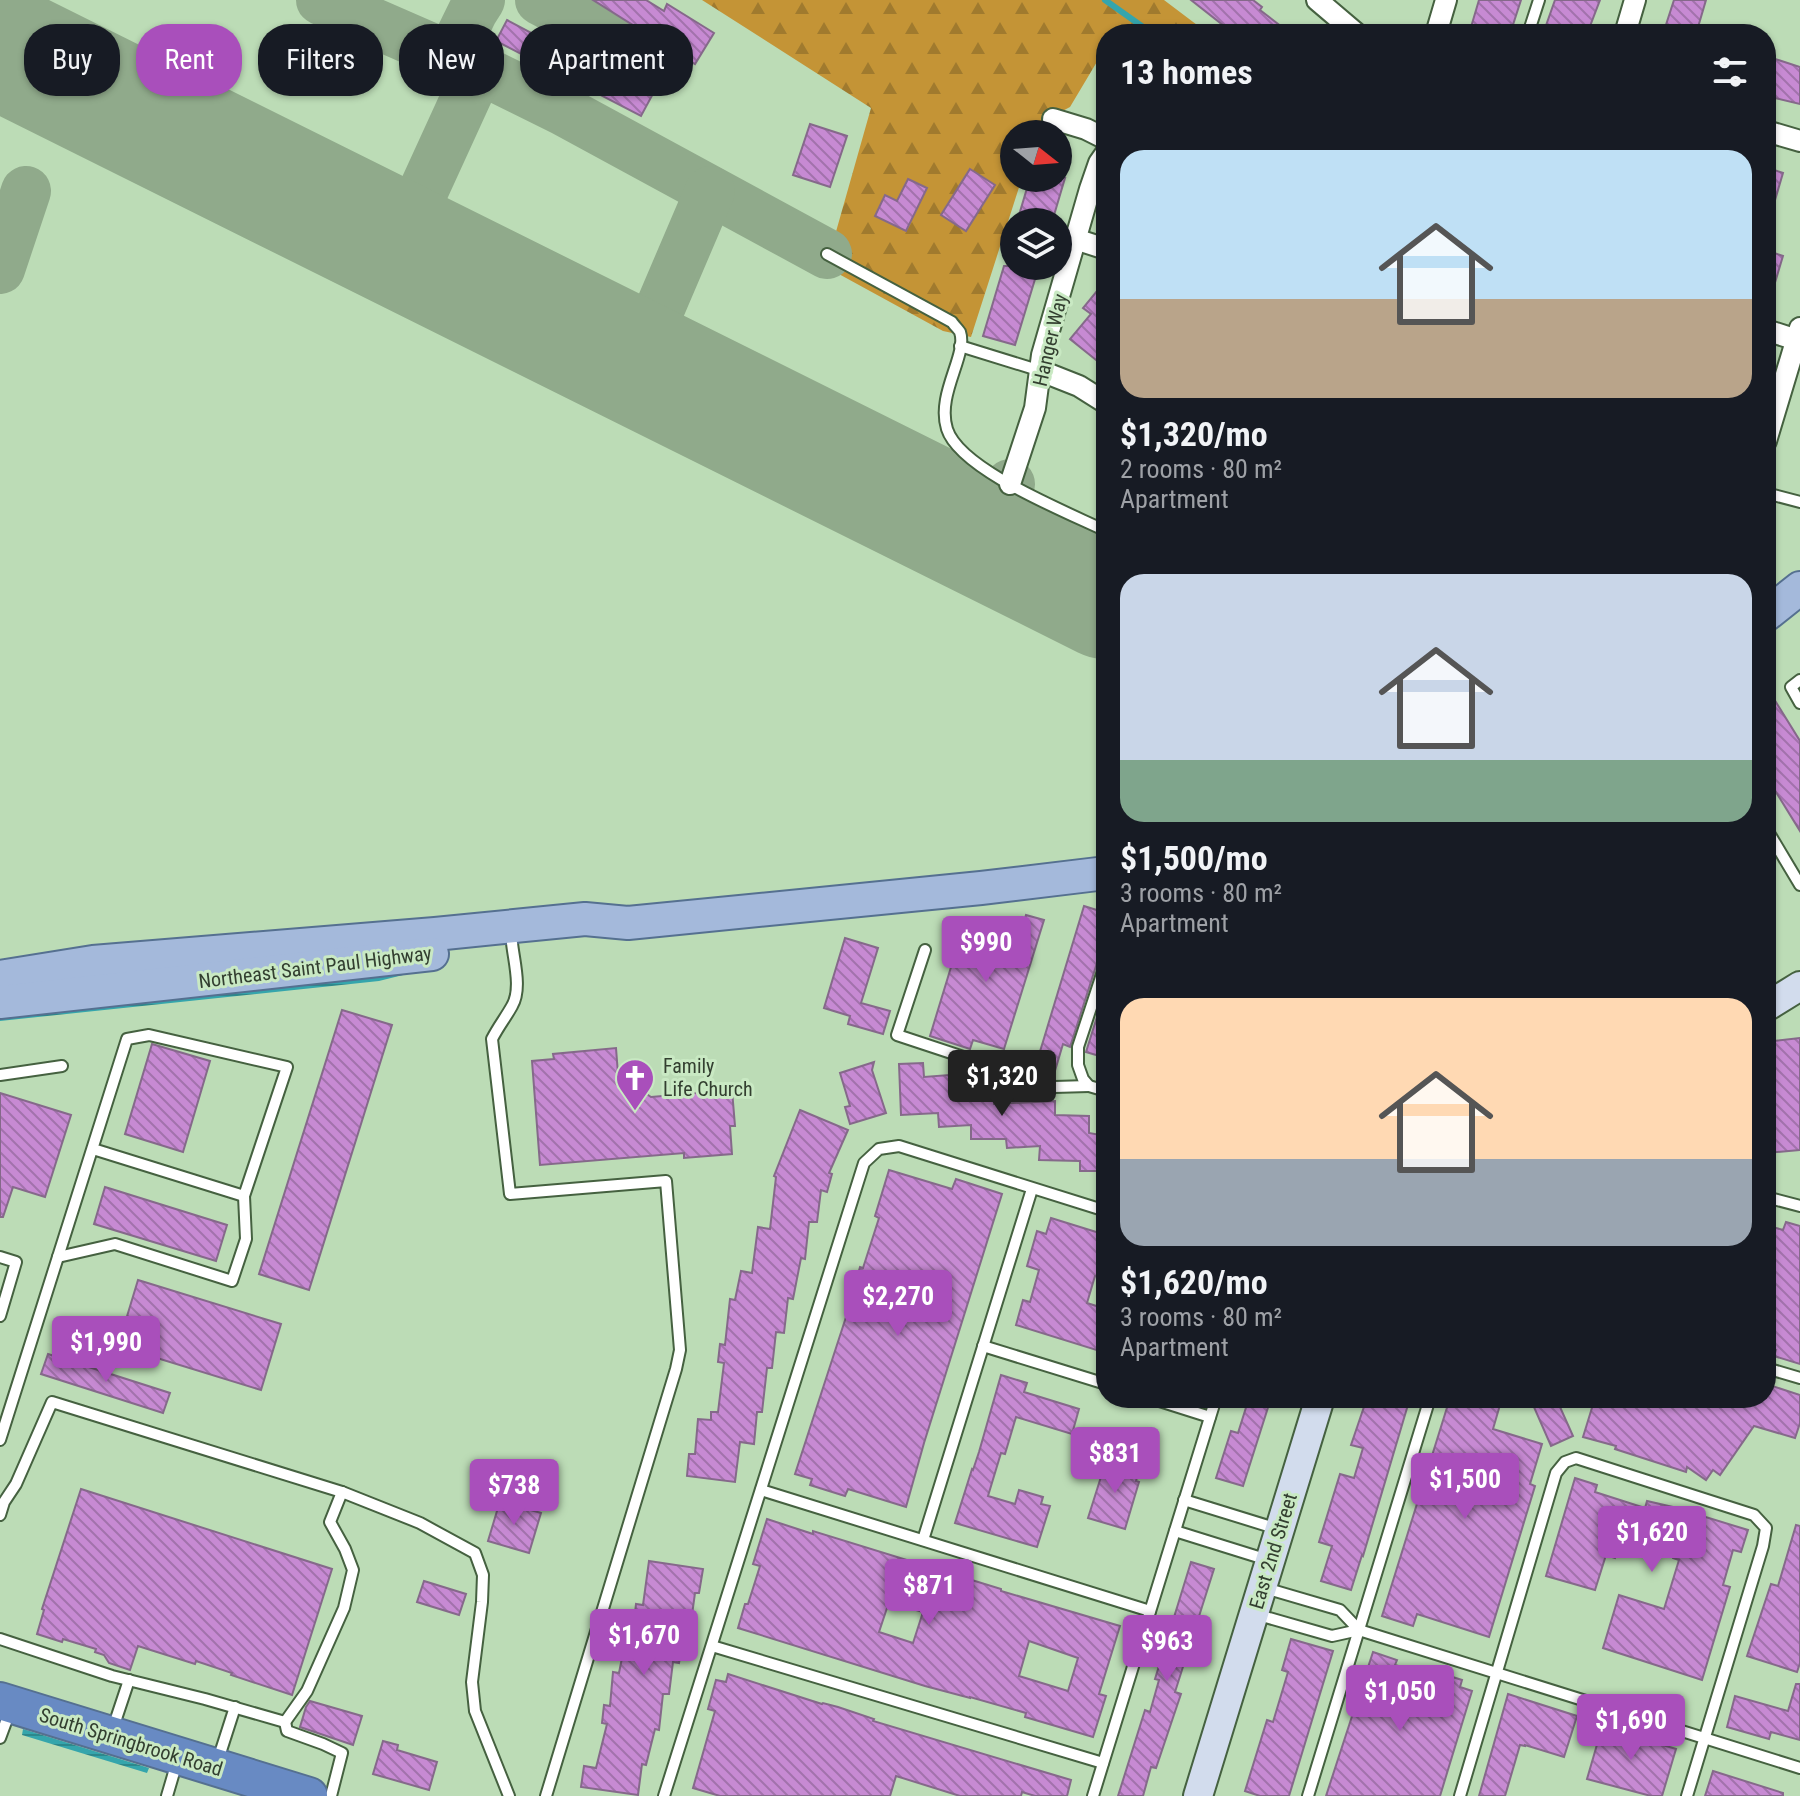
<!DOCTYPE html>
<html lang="en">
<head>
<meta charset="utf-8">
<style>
	:root { --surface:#171b24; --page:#20242c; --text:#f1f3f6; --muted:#9ea1a6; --accent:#a94fbb }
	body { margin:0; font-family:"Roboto Condensed",sans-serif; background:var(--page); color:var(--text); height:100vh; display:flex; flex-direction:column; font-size:30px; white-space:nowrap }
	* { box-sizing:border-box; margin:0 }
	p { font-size:26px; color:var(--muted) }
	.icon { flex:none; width:44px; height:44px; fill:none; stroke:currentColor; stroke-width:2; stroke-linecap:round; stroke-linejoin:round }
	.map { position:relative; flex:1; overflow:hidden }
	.panel { position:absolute; left:1096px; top:24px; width:680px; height:1384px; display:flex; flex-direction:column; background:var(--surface); border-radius:32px; box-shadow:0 2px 6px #0004 }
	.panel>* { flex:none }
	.guide { position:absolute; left:24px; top:24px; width:760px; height:72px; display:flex; gap:16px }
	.needle { width:52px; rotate:107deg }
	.fabs { position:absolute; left:1000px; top:120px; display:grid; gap:16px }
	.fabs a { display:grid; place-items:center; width:72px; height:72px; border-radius:50%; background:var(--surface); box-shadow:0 2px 6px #0004; font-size:40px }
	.price { position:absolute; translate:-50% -68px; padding:0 18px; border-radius:8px; background:var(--accent); color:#fff; font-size:26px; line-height:52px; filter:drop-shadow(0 2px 4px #0008) }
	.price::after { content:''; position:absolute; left:50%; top:48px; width:24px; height:18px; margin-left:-12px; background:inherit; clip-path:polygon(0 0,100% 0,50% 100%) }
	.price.active { background:#222; color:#fff }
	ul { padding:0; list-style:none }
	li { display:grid; align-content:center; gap:16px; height:424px; padding:0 24px }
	li span { display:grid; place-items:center; height:248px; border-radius:24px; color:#555 }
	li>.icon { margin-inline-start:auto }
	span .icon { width:144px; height:144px; fill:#fffc; stroke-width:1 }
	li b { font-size:34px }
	h2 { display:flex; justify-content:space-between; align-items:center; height:96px; padding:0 24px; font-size:34px }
	.pill { padding:0 28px; border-radius:32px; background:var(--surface); box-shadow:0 2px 6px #0004; font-size:28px; line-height:72px }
	.pill.active { background:var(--accent); color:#fff }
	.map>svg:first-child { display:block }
	.forest { fill:url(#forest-firs) }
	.water { fill:url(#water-rules) }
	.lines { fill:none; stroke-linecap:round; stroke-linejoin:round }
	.stream { stroke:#35a5ac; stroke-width:6 }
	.taxiway { stroke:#90aa8b; stroke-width:50 }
	.runway { stroke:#90aa8b; stroke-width:126 }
	.building { fill:url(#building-back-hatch); stroke:#85698a; stroke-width:2; fill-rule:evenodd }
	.lane-casing { stroke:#456140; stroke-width:14 }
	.street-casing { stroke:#456140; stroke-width:24 }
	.secondary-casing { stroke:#456140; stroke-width:32 }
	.primary-casing { stroke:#557090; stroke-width:36 }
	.highway-casing { stroke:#557090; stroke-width:40 }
	.lane { stroke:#fff; stroke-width:10 }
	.street { stroke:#fff; stroke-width:20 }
	.secondary { stroke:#d2dced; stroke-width:28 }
	.primary { stroke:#a4b9db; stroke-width:32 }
	.highway { stroke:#688ac3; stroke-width:36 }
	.labels { text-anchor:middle; stroke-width:6; stroke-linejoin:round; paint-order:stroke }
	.street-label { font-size:20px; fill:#333f30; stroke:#c9e9c3 }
	.poi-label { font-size:20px; fill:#333f30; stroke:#c9e9c3; text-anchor:start }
</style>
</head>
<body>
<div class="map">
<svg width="1800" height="1796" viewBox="0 0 1800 1796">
	<defs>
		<pattern id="forest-firs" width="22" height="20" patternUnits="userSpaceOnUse" patternTransform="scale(2)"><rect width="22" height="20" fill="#c49436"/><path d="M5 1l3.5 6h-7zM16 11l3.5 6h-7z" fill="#a07a2e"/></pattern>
		<pattern id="water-rules" width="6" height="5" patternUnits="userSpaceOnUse" patternTransform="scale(2)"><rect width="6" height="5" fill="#35a5ac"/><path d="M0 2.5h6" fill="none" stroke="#2d888c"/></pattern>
		<pattern id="building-back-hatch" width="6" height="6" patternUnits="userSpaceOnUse" patternTransform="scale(2)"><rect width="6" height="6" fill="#c78ad3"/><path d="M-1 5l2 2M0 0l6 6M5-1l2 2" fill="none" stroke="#a272ac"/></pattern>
	</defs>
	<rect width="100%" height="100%" fill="#bcdcb6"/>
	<polygon class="forest" points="702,0 1164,0 1209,34 1106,34 1106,56 1101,55 1070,107 1040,123 1037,134 1014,134 1014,178 1022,178 971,337 943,331 826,267 871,108"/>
	<g class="water">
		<polygon points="411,973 379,981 0,1021 0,1017"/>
		<polygon points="23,1729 149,1768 147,1773 22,1735"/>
	</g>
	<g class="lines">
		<polyline class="stream" points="1105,0 1153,34"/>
		<g class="taxiway">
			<polyline points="321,0 479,69 562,110 827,254"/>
			<polyline points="540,0 637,51"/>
			<polyline points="451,56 473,11 480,0"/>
			<polyline points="399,244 479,69"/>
			<polyline points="0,269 26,191"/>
			<polyline points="637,362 710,191"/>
			<polyline points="987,537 1010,484"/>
		</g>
		<polyline class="runway" points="0,46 1106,596"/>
	</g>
	<g class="building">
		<polygon points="593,0 646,0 664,11 667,4 714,33 695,64"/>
		<polygon points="1191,0 1253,0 1262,7 1260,10 1291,34 1217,34 1224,26"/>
		<polygon points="1479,0 1521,0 1510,34 1492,34 1471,27"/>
		<polygon points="1555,0 1600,0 1587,34 1543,34"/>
		<polygon points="1674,0 1706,0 1696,34 1663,34"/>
		<polygon points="507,20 605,72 608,65 655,90 641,116 496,41"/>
		<polygon points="1766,56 1800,67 1800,104 1766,96"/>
		<polygon points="810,124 847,136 830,187 793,175"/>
		<polygon points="1766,167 1783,173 1770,217 1766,217"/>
		<polygon points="970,169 995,185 966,231 941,215"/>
		<polygon points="1030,178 1065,178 1052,222 1017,222"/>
		<polygon points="908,179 927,188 906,231 875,216 885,195 897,201"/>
		<polygon points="1766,250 1783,256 1770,299 1766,298"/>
		<polygon points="1004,266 1039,266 1015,345 983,336"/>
		<polygon points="1106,280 1106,368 1070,339 1091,314 1083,308"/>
		<polygon points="1766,686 1800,741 1800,831 1766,776"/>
		<polygon points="1084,906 1103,912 1098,929 1106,930 1106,954 1101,956 1098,960 1070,1047 1063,1044 1054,1074 1035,1068"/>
		<polygon points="1026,915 1044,920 1004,1049 973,1040 970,1049 930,1036 966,918 1020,935"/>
		<polygon points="845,938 878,948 861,1003 890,1011 883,1034 848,1024 850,1016 824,1008"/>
		<polygon points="1106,988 1106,1058 1086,1052"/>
		<polygon points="342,1010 392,1025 309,1290 259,1274"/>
		<polygon points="1800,1038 1800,1150 1766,1153 1766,1042"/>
		<polygon points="152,1044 210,1061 183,1152 125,1134"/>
		<polygon points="616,1048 618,1074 651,1097 732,1090 735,1126 730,1126 732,1154 684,1158 684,1153 540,1165 532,1061 554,1059 553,1054"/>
		<polygon points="874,1062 872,1070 886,1113 850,1124 845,1107 850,1106 840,1073"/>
		<polygon points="923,1063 924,1077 949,1075 949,1079 994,1080 994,1104 1055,1101 1055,1115 1089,1116 1089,1133 1106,1136 1106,1171 1080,1171 1080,1161 1039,1160 1040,1146 1007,1148 1006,1139 971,1139 971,1125 939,1127 938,1113 901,1115 899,1064"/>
		<polygon points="0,1093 71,1115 45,1197 13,1187 3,1217 0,1217"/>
		<polygon points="800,1110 848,1130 829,1173 832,1174 827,1192 821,1190 817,1222 809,1222 805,1259 801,1258 793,1299 788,1298 784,1333 776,1332 772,1368 767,1368 762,1412 757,1412 754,1444 740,1442 735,1482 687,1476 689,1454 695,1454 698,1419 711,1420 711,1412 718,1412 724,1363 718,1362 720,1344 725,1345 730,1299 735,1300 741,1271 752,1273 758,1227 770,1229 776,1177 774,1176"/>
		<polygon points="889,1170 952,1189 956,1179 1002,1194 924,1443 906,1507 848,1489 845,1496 810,1485 812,1479 795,1474 847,1314 860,1267 863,1268 879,1218 875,1216"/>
		<polygon points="105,1187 227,1225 216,1261 94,1224"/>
		<polygon points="1051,1218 1106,1235 1106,1254 1099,1277 1095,1276 1087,1303 1106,1309 1106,1353 1016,1325 1023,1300 1030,1302 1039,1270 1027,1266 1037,1231 1046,1234"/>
		<polygon points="1786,1222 1800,1226 1800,1364 1774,1356 1776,1350 1766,1347 1766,1225 1783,1230"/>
		<polygon points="138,1280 281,1324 261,1390 118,1346"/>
		<polygon points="48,1354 170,1393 163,1413 41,1374"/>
		<polygon points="1001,1375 1027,1383 1024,1392 1079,1409 1072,1434 1016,1417 1005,1454 1001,1453 988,1496 1015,1504 1019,1490 1043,1497 1041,1504 1050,1506 1037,1547 955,1523 972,1469 973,1470 979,1452"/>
		<polygon points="1766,1384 1800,1395 1800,1423 1795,1438 1754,1426 1720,1475 1713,1470 1706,1480 1687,1467 1686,1472 1615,1449 1616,1446 1583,1437 1595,1398 1766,1398"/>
		<polygon points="1249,1398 1271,1398 1243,1486 1216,1478 1231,1431 1238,1433"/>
		<polygon points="1367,1398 1410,1398 1363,1556 1362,1555 1351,1590 1321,1581 1332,1546 1319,1542 1340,1474 1354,1478 1363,1448 1351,1445"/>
		<polygon points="1450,1398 1502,1398 1493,1429 1542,1444 1530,1484 1535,1486 1489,1637 1417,1614 1413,1626 1382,1616"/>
		<polygon points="1530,1398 1556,1398 1573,1436 1551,1446"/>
		<polygon points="1106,1461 1139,1471 1136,1481 1139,1482 1125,1529 1088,1518"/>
		<polygon points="1575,1478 1597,1485 1595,1492 1645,1508 1647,1501 1673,1507 1748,1530 1741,1552 1733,1550 1723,1585 1730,1587 1702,1680 1603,1648 1619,1595 1664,1609 1679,1560 1673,1558 1673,1556 1620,1544 1615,1558 1606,1555 1595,1590 1546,1576"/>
		<polygon points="81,1489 332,1569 292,1695 231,1675 232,1673 196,1661 195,1664 138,1646 130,1670 109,1663 104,1655 95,1652 96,1649 63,1639 62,1642 37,1634 44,1610 42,1609"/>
		<polygon points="500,1501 541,1513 529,1553 488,1541"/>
		<path d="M767,1519l46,15v-3l188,58v2l119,35 -21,68 7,2 -13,41 -68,-20 1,-4 -56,-16v1l-45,-12 -187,-58 7,-24h3l12,-38 -7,-2zM889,1602l34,10 -10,31 -34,-11zM1029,1641l49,17 -10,33 -49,-15z"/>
		<polygon points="1796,1525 1800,1526 1800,1663 1797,1672 1747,1656 1771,1584 1778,1586"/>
		<polygon points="649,1561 703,1569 699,1593 695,1593 690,1629 685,1628 679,1663 673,1662 669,1694 663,1694 659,1730 655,1729 646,1765 642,1764 638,1795 581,1787 584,1766 596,1768 607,1724 602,1723 604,1705 610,1706 613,1672 619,1673 626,1638 632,1639 636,1604 643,1605"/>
		<polygon points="1191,1562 1214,1569 1175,1692 1181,1694 1156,1768 1151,1767 1143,1796 1118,1796 1145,1710 1150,1712 1159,1680 1155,1679"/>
		<polygon points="424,1581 466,1594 459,1615 417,1602"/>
		<polygon points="1291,1639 1333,1651 1289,1796 1260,1796 1245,1791 1267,1720 1273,1722 1288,1672 1282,1670"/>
		<polygon points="1373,1652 1397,1660 1395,1665 1439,1678 1440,1673 1462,1680 1460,1687 1472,1691 1440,1796 1326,1796"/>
		<polygon points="728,1674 822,1704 823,1703 838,1707 874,1719 873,1721 1071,1780 1067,1796 1035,1796 1022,1792 1021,1796 960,1796 896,1776 890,1796 720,1796 693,1788 715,1711 708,1709 716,1680 726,1682"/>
		<polygon points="1796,1684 1800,1684 1800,1740 1771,1732 1769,1739 1727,1727 1735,1696 1788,1711"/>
		<polygon points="1508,1694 1577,1716 1564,1757 1525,1745 1525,1746 1520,1745 1505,1796 1479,1796"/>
		<polygon points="310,1701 362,1716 353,1745 300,1727 306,1707"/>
		<polygon points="1603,1724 1634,1733 1633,1736 1676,1749 1662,1796 1651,1796 1587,1779"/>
		<polygon points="383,1741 398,1745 397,1750 437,1762 429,1790 373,1774"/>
		<polygon points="1713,1771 1783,1793 1783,1796 1705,1796"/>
	</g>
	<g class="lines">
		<defs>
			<g id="lane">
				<polyline points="1528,34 1539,0"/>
				<path d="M827,254l125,68c1,2 7,8 8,10 8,23 -24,62 -13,97 13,41 120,83 159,102"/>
				<polyline points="960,346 1041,371"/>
				<polyline points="1766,493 1800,502"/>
				<polyline points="1800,680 1791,687 1800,703"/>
				<polyline points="1766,828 1800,885"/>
				<path d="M512,943c2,19 10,46 0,63 -6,11 -14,21 -20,33l18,155 156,-13 14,169 -4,19 -130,427"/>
				<polyline points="925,950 897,1035 1054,1087 1089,1086"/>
				<polyline points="1106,962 1078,1047 1078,1065 1083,1079 1089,1086 1106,1091"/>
				<polyline points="0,1075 62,1066"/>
				<polyline points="1766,1197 1800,1206"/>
				<polyline points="0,1257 16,1262 0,1316"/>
				<polyline points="58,1257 115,1244 232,1281 246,1239 244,1196"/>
				<polyline points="983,1346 1106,1384"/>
				<polyline points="1766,1368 1800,1378"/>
				<polyline points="1150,1398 1210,1417"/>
				<polyline points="0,1440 127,1039 149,1035 287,1067 244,1196 93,1149"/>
				<polyline points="761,1490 1150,1611"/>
				<polyline points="1184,1500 1278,1529"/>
				<polyline points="0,1515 4,1502 16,1484 52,1402 342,1492 420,1523 475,1553 483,1575 482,1602 472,1682 475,1711 509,1796"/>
				<polyline points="1175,1531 1268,1560"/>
				<polyline points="923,1540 1032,1189"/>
				<polyline points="1265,1588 1340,1610 1359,1630"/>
				<polyline points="1255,1614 1332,1636 1359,1630 1800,1768"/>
				<polyline points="0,1639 112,1676 205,1699 285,1722 307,1691 344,1608 353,1570 345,1549 330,1522 342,1492"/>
				<polyline points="712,1646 1103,1763"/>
				<polyline points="285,1722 287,1731 323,1744 342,1753 331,1796"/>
				<polyline points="113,1728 129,1680"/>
				<polyline points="0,1738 10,1711"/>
				<polyline points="217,1763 235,1707"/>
				<polyline points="167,1796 177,1762"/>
				<polyline points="664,1796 864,1163 879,1149 899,1146 1106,1211"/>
				<polyline points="1093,1796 1216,1398"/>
				<polyline points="1308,1796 1430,1398"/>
				<polyline points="1460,1796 1556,1473 1565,1462 1576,1458 1754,1515 1766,1528 1763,1546 1687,1796"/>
			</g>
			<g id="street">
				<polyline points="1317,0 1357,34"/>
				<polyline points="1436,34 1446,0"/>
				<polyline points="1625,34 1635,0"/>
				<polyline points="1053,119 1086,129 1106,139"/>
				<polyline points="1766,131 1800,141"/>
				<polyline points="1075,239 1106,249"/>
				<polyline points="1766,330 1797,340"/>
				<polyline points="1041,371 1079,386 1106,403"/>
				<polyline points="1766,441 1800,328"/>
				<polyline points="1010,484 1035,408 1042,355 1090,189 1099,163 1106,153"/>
			</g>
			<g id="secondary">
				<polyline points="1766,1007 1800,986"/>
				<polyline points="1198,1796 1320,1398"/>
			</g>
			<g id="primary">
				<polyline points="1766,615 1800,588"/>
				<polyline points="0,977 93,962 435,934 585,919 628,923 981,888 1106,873"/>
				<polyline points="0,1002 432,954"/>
			</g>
			<polyline id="highway" points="0,1701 309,1796"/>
		</defs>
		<use href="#lane" class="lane-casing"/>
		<use href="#street" class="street-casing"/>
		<use href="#secondary" class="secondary-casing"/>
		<use href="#primary" class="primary-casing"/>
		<use href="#highway" class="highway-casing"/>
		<use href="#lane" class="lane"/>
		<use href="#street" class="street"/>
		<use href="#secondary" class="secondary"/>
		<use href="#primary" class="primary"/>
		<use href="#highway" class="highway"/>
	</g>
	<defs>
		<symbol id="church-pin" viewBox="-11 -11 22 30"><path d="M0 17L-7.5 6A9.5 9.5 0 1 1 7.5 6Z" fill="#a94fbb" stroke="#c9e9c3"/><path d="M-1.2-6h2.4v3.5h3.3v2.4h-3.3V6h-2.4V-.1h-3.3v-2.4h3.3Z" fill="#fff"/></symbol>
	</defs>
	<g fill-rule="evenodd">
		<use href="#church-pin" x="613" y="1056" width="44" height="60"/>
	</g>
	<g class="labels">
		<g class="street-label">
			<text transform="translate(1050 340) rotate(-77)" y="7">Hanger Way</text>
			<text transform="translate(315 967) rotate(-7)" y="7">Northeast Saint Paul Highway</text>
			<text transform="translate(1273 1551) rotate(-73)" y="7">East 2nd Street</text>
			<text transform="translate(131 1742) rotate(17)" y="7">South Springbrook Road</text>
		</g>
		<g class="poi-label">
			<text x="663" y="1073">Family<tspan x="663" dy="23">Life Church</tspan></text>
		</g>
	</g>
</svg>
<div class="fabs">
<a><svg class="needle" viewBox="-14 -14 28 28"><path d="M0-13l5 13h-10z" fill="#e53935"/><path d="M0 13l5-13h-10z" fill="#9ea1a6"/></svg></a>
<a><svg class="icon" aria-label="layers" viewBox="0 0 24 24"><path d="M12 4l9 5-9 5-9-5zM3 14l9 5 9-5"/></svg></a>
</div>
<b class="price" style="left:986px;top:984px">$990</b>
<b class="price active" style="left:1002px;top:1118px">$1,320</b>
<b class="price" style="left:898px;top:1338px">$2,270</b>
<b class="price" style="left:106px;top:1384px">$1,990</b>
<b class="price" style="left:1115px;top:1495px">$831</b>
<b class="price" style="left:1465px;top:1521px">$1,500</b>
<b class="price" style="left:514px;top:1527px">$738</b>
<b class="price" style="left:1652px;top:1574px">$1,620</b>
<b class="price" style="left:929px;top:1627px">$871</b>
<b class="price" style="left:644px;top:1677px">$1,670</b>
<b class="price" style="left:1167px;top:1683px">$963</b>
<b class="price" style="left:1400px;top:1733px">$1,050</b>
<b class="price" style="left:1631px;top:1762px">$1,690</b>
<div class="guide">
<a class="pill">Buy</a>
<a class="pill active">Rent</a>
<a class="pill">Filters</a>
<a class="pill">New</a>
<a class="pill">Apartment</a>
</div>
<section class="panel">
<h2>13 homes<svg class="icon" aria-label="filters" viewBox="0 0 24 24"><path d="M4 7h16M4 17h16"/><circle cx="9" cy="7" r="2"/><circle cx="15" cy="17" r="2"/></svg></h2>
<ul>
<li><span style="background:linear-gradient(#bfe0f5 60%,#b9a48a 0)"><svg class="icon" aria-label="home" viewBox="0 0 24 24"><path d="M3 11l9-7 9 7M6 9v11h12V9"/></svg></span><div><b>$1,320/mo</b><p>2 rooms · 80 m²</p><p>Apartment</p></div></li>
<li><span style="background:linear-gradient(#c9d6e8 75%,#7fa58c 0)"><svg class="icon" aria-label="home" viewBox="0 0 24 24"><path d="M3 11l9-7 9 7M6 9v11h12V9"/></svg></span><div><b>$1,500/mo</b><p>3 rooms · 80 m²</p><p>Apartment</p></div></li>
<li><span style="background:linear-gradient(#ffd9b3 65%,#9aa5b1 0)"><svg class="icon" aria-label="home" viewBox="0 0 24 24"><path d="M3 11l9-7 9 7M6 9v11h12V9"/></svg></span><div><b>$1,620/mo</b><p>3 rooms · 80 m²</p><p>Apartment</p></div></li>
</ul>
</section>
</div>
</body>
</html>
